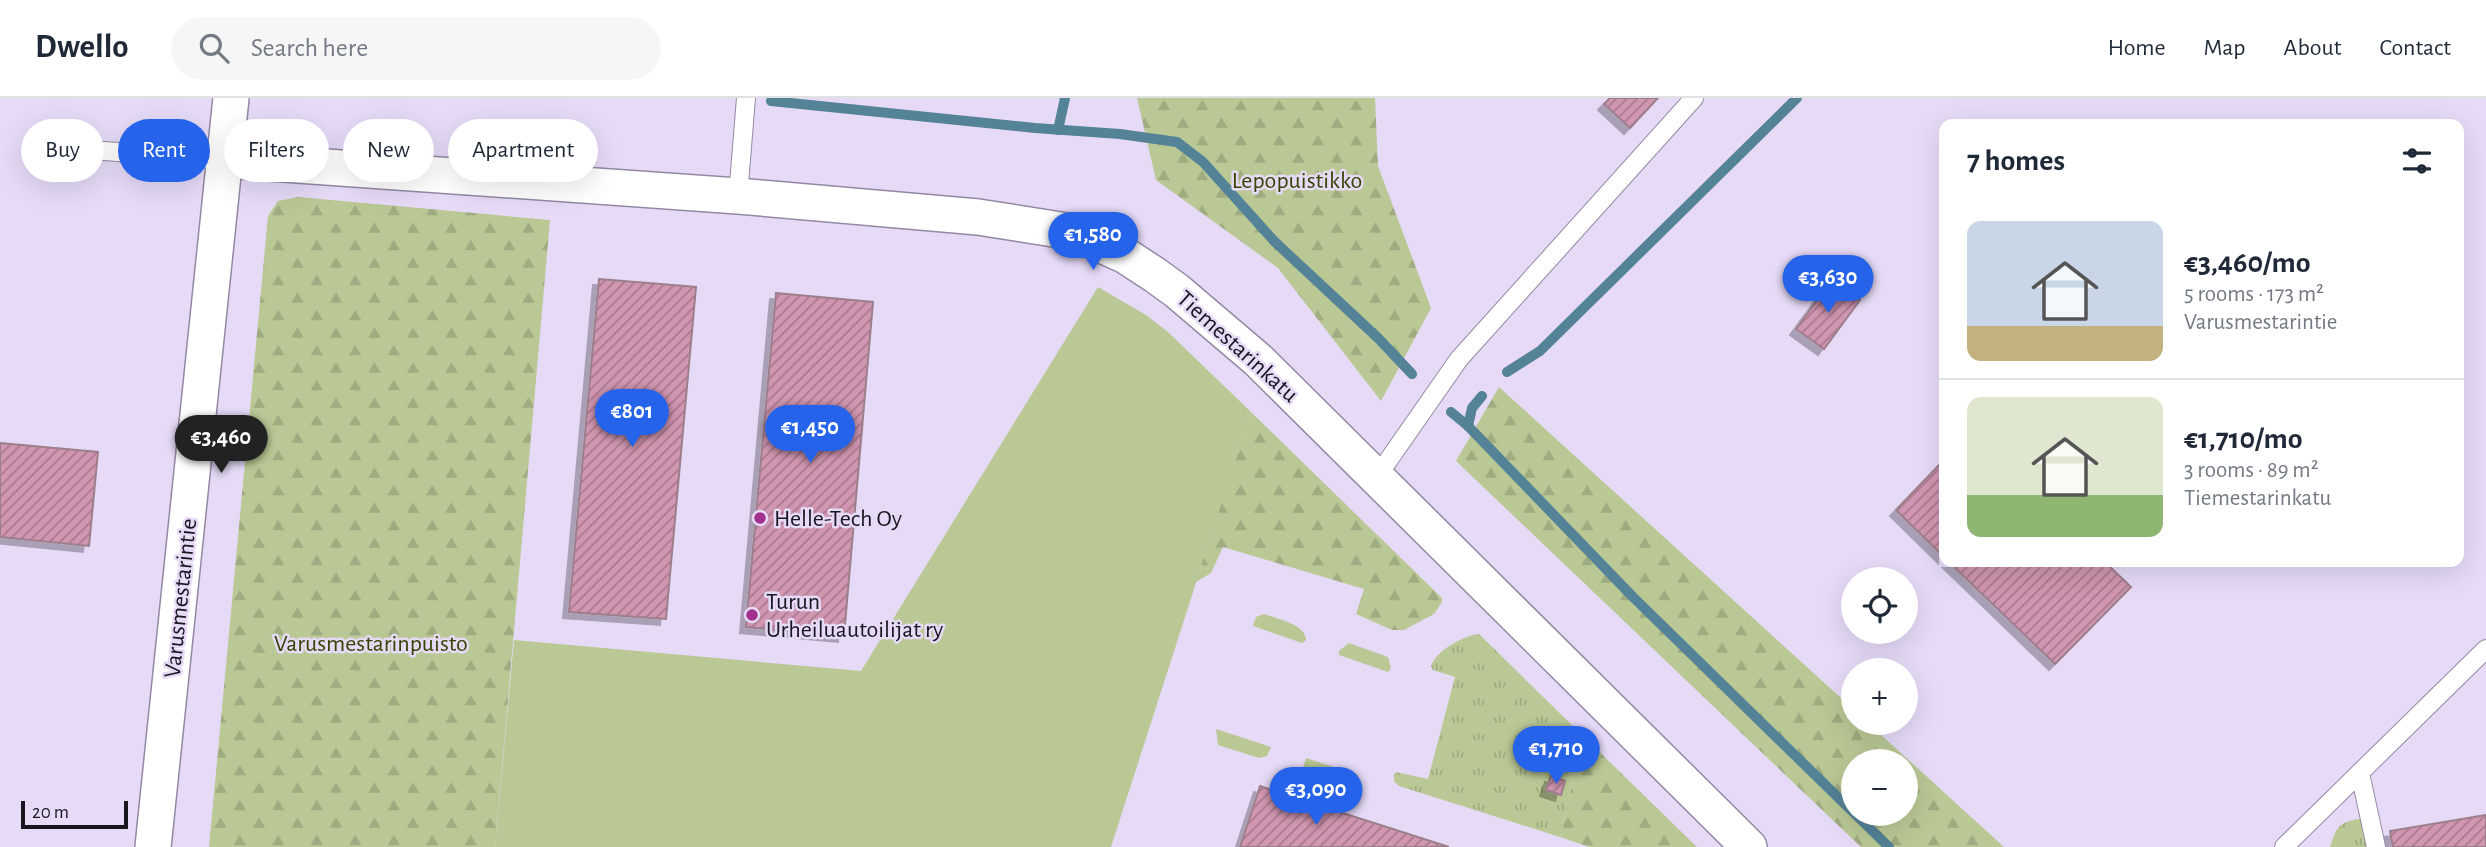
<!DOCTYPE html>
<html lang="en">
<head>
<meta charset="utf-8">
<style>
	:root { --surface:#fff; --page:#f6f6f7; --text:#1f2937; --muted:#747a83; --line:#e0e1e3; --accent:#2563eb }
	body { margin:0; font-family:"Alegreya Sans",sans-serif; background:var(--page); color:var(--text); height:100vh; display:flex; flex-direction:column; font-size:26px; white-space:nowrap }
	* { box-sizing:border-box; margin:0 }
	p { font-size:23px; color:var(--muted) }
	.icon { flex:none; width:38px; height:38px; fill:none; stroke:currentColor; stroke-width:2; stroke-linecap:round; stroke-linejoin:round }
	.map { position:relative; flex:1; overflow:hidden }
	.panel { position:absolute; left:1939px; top:21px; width:525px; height:448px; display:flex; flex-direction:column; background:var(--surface); border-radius:14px; box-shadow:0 7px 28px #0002 }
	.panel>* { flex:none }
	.banner { position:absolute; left:21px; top:21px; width:665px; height:63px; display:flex; gap:14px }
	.tools { position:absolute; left:1841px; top:469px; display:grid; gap:14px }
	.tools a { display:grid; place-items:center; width:77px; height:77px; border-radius:50%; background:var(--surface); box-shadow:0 7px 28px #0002; font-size:35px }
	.scale { position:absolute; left:21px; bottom:18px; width:107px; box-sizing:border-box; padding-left:7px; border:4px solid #19151e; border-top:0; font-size:19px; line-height:24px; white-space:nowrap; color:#19151e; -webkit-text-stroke:5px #e6daf7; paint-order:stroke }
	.price { position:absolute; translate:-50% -60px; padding:0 16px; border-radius:24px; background:var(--accent); color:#fff; font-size:23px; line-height:46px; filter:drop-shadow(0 2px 4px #0008) }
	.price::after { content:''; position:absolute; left:50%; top:42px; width:21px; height:16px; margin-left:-10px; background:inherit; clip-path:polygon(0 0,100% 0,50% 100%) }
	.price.active { background:#222; color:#fff }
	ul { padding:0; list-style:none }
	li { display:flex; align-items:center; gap:21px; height:175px; padding:0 28px }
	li+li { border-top:2px solid var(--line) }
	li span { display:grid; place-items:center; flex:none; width:196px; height:140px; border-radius:14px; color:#555 }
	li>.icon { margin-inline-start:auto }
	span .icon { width:84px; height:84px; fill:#fffc; stroke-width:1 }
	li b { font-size:30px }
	h2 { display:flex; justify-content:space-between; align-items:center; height:84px; padding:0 28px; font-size:30px }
	.chip { padding:0 24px; border-radius:32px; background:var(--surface); box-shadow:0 7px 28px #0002; font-size:24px; line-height:63px }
	.chip.active { background:var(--accent); color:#fff }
	header { display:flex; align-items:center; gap:42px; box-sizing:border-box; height:98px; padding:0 35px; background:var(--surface); border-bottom:2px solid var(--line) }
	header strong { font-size:33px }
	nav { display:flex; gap:38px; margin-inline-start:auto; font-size:24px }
	.search { width:490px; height:63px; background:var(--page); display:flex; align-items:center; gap:18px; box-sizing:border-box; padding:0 24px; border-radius:38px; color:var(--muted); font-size:26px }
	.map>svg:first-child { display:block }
	.green { fill:#bac895 }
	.forest { fill:url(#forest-firs); fill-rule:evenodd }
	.park { fill:url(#park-tufts) }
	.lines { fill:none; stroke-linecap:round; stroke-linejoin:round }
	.stream { stroke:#548296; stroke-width:10 }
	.building { fill:url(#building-hatch); stroke:#9d7f8c; stroke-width:2; filter:url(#shadow) }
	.lane-casing { stroke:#9389a3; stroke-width:20 }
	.street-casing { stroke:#9389a3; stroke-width:38 }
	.lane { stroke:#fff; stroke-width:18 }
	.street { stroke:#fff; stroke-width:35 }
	.poi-dot { fill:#a2318e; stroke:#e6daf7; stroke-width:2.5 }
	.labels { text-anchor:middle; stroke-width:5; stroke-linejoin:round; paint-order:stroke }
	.park-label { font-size:24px; fill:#374300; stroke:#e6daf7 }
	.street-label { font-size:24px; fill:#19151e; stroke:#e6daf7 }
	.poi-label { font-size:24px; fill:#19151e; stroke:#e6daf7; text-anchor:start }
</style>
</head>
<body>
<header>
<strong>Dwello</strong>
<div class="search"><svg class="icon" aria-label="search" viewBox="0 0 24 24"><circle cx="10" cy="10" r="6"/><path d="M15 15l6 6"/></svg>Search here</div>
<nav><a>Home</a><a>Map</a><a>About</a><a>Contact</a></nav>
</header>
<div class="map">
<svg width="2486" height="749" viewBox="0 0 2486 749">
	<defs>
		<pattern id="forest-firs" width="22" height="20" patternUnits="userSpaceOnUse" patternTransform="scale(1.75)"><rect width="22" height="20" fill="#bac895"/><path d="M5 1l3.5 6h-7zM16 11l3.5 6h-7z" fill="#9fab80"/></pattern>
		<pattern id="park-tufts" width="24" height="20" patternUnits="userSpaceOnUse" patternTransform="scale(1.75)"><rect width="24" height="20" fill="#bac895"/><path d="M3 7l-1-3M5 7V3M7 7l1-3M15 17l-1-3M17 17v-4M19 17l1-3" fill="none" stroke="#9fab80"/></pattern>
		<pattern id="building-hatch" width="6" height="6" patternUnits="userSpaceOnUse" patternTransform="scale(1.75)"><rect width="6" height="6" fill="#d196b1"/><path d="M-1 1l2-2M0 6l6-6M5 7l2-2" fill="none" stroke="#a9798f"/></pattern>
		<filter id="shadow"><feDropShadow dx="-6" dy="6" stdDeviation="0" flood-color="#0004"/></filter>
	</defs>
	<rect width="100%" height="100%" fill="#e6daf7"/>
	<g class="green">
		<polygon points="1098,189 1146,217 1168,234 1251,314 1111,749 495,749 514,542 861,573"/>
		<path d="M1264,516c13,5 42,10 42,26l-4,3 -49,-17 3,-9z"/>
		<polygon points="1349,545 1388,559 1391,571 1388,574 1339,557 1339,553"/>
		<polygon points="1216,631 1271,649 1267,658 1259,660 1218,647"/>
		<polygon points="1306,660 1359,677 1349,688 1307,675 1303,669"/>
	</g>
	<g class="forest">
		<polygon points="1137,0 1375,0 1378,68 1431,210 1381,303 1278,170 1156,82"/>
		<polygon points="298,99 550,122 495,749 209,749 268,118 278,103"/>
		<path d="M1499,289l354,322v14h15l136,124h-143l-405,-386zM1906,663v53h-53v-53z"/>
		<polygon points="1251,314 1442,500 1442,504 1434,516 1404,532 1392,532 1356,516 1364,491 1223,449 1211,475 1196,484"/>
		<polygon points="1583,638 1697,749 1589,749 1560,739"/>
	</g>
	<g class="park">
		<path d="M1479,536l104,102 -23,101 -161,-51 -5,-5v-6l2,-3 32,7 27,-102 -22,-7 -2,-4c6,-16 32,-30 48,-32z"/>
		<path d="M2363,720l5,29h-38c8,-23 8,-24 33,-29z"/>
	</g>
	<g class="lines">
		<g class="stream">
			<polyline points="771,3 1035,30 1120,36 1177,44 1203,64 1274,143 1378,240 1412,276"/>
			<polyline points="1058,32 1065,0"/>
			<polyline points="1507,274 1540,253 1797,0"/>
			<polyline points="1451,314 1468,328 1632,498 1853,714"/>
			<polyline points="1468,328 1472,310 1482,298"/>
			<polyline points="1855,716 1889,749"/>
		</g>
	</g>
	<g class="building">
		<polygon points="1610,0 1658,0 1630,30 1604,6"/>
		<polygon points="599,181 696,189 666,521 569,514"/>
		<polygon points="1832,182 1860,202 1824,251 1796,231"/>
		<polygon points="776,195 873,204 844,538 746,529"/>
		<polygon points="0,345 98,354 89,448 0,439"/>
		<polygon points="1944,362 1944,459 1896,412"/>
		<polygon points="1949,464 2105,464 2131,489 2055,566"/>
		<polygon points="1551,678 1565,683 1561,697 1546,692"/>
		<polygon points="1260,688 1274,693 1449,749 1240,749"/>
		<polygon points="2486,717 2486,749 2393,749 2390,733"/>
	</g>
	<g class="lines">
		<defs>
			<g id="lane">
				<polyline points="104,53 227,62"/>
				<polyline points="738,98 746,0"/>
				<polyline points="1376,380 1459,261 1694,0"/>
				<polyline points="2360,675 2376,749"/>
				<polyline points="2284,749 2486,551"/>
			</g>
			<g id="street">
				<polyline points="227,62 738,98 978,119 1073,134 1126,158 1155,177 1177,193 1258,262 1749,749"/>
				<polyline points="153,749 231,0"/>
			</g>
		</defs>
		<use href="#lane" class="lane-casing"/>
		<use href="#street" class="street-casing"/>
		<use href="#lane" class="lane"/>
		<use href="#street" class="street"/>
	</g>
	<g class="poi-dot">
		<circle cx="760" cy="420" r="7"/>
		<circle cx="752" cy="517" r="7"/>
	</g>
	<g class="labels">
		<g class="park-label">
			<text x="1297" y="90">Lepopuistikko</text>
			<text x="371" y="553">Varusmestarinpuisto</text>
		</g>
		<g class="street-label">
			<text transform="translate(1238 248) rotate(42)" y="8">Tiemestarinkatu</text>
			<text transform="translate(180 500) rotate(-84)" y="8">Varusmestarintie</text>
		</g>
		<g class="poi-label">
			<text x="774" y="428">Helle-Tech Oy</text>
			<text x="766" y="511">Turun<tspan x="766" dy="28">Urheiluautoilijat ry</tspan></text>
		</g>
	</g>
</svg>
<div class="tools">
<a><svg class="icon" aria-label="locate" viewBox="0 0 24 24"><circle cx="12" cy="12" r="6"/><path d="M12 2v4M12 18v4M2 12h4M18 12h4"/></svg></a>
<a>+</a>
<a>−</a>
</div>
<div class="scale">20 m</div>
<b class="price" style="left:1093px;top:174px">€1,580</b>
<b class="price" style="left:1828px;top:217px">€3,630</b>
<b class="price" style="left:632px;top:351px">€801</b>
<b class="price" style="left:810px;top:367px">€1,450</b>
<b class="price active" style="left:221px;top:377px">€3,460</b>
<b class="price" style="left:1556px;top:688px">€1,710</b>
<b class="price" style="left:1316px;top:729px">€3,090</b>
<div class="banner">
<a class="chip">Buy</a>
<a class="chip active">Rent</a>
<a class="chip">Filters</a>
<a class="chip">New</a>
<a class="chip">Apartment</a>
</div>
<section class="panel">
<h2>7 homes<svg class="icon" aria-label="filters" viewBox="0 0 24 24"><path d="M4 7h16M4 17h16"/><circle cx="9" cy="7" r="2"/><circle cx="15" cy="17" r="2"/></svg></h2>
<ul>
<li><span style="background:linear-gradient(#c9d6e8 75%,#c2b280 0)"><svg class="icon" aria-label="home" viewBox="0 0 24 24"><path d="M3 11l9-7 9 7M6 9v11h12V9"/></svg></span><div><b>€3,460/mo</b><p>5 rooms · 173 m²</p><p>Varusmestarintie</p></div></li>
<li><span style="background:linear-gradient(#dfe7d0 70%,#8fb573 0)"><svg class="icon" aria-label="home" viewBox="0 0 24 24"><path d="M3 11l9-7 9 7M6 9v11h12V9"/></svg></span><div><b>€1,710/mo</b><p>3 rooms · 89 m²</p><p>Tiemestarinkatu</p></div></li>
</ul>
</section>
</div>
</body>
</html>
